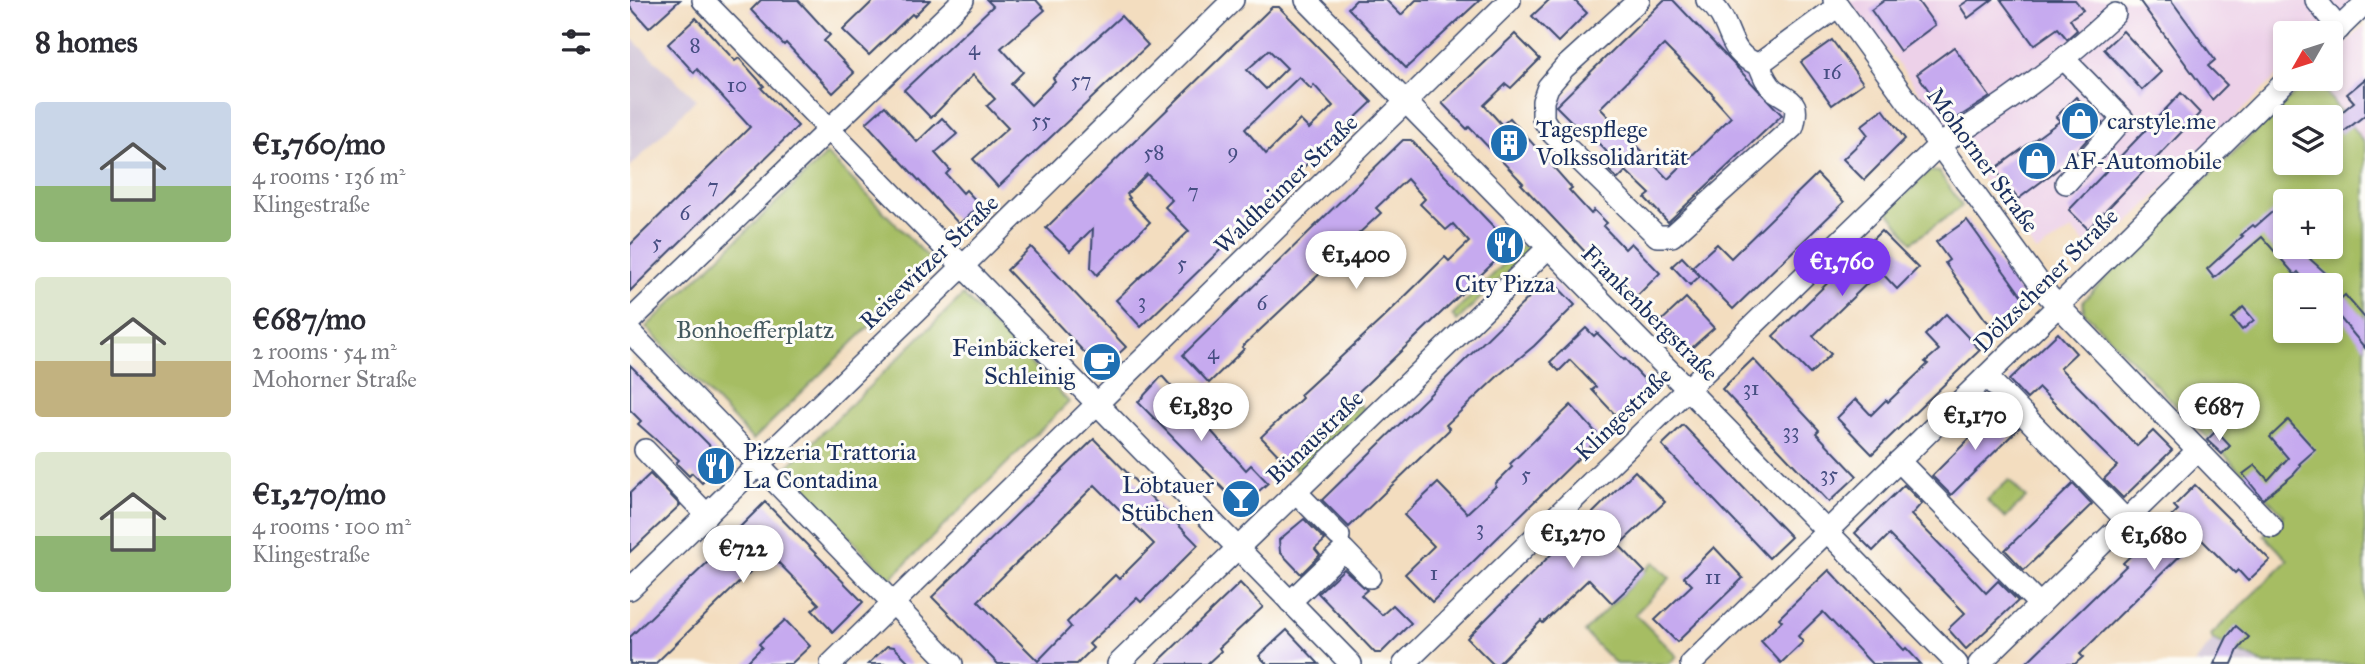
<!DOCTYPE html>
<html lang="en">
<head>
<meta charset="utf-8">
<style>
	:root { --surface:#fff; --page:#f7f7f7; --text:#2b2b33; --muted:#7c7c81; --accent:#7c3aed }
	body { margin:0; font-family:"IM FELL Great Primer",serif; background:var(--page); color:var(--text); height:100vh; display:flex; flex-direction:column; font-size:26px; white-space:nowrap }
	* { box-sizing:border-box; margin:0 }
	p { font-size:23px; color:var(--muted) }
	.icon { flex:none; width:38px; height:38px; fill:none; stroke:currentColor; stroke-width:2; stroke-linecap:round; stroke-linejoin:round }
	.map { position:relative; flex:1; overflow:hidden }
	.drawer { display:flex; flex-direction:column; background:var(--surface); width:630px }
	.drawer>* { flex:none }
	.needle { width:46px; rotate:231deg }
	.tools { position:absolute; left:1643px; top:21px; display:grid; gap:14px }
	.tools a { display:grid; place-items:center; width:70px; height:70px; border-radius:7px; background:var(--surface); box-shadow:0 4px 10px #0003; font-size:35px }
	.price { position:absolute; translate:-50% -60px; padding:0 16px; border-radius:24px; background:#fff; color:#222; font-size:23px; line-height:46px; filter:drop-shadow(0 2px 4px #0008) }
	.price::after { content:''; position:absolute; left:50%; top:42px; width:21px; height:16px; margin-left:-10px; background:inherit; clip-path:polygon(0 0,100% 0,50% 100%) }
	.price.current { background:var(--accent); color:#fff }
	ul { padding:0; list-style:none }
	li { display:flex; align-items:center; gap:21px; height:175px; padding:0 35px }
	li span { display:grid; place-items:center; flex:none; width:196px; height:140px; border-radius:7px; color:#555 }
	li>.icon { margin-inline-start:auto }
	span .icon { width:84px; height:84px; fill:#fffc; stroke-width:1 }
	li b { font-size:30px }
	h2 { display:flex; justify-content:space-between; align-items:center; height:84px; padding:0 35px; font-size:30px }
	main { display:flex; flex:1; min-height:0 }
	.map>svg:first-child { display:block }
	.built { fill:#edd1e9 }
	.industrial { fill:#ccbfd4 }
	.green { fill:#a6bd63; stroke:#607660; stroke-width:2; fill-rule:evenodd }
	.building { fill:#c6aaef; fill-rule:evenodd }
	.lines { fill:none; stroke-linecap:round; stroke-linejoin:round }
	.minor-casing { stroke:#3b496d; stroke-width:24 }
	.minor { stroke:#fff; stroke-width:21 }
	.labels { text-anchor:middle; stroke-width:6; stroke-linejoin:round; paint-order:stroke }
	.number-label { font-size:21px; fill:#464e82 }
	.poi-label { font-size:24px; fill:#1b2f5e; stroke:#fdfcf7; text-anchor:start }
	.street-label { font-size:24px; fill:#1b2f5e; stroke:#fdfcf7 }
	.park-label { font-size:24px; fill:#455a60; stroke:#fdfcf7 }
</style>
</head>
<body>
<main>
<section class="drawer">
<h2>8 homes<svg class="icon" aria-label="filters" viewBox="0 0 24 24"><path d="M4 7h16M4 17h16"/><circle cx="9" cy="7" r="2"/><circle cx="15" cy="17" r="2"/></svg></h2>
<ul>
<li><span style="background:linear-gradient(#c9d6e8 60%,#8fb573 0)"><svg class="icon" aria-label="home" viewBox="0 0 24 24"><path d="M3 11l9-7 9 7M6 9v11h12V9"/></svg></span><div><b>€1,760/mo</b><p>4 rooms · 136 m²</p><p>Klingestraße</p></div></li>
<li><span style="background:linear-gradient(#dfe7d0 60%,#c2b280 0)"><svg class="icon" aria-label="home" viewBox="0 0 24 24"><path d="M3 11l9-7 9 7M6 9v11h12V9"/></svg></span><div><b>€687/mo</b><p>2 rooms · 54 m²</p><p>Mohorner Straße</p></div></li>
<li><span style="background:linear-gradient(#dfe7d0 60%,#8fb573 0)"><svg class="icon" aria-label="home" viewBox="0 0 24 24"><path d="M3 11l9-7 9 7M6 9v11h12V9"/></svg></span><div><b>€1,270/mo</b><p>4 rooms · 100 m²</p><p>Klingestraße</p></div></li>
</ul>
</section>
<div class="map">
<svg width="1735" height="664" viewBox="0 0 1735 664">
	<rect width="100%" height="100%" fill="#fdfcf7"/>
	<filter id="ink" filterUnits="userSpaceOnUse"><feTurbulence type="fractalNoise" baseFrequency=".0143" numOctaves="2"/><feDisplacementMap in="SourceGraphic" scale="14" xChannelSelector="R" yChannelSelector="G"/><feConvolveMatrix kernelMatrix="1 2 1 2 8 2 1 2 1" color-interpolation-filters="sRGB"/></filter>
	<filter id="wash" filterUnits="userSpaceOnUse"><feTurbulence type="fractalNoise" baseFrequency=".00686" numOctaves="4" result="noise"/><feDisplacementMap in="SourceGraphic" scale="28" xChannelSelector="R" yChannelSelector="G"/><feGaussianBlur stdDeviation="1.57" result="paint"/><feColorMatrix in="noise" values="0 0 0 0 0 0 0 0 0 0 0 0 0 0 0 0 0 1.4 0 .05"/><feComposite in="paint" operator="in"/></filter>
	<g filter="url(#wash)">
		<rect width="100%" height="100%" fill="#f3ddbf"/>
		<g class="built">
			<polygon points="1219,0 1725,0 1691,33 1656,33 1655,68 1466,255 1442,230 1406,252 1270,66"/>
			<polygon points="1735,25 1735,144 1686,79 1701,79 1701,58"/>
		</g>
		<g class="industrial">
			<polygon points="0,37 66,99 0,167"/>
			<polygon points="1583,640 1635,664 1564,664"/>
		</g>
		<g class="green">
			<path d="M1680,79h6l49,65v520h-100l-52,-24 -2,-5 77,-75 -24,-25 20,-20 -200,-203 -1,-11 63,-64zM1656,117h45v46h-45zM1656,201h45v46h-45zM1656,285h45v46h-45z"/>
			<polygon points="197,154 304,263 123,440 16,327"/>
			<polygon points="1299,171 1309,172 1332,206 1282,242 1258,211"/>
			<polygon points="895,243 901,249 827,321 822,315"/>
			<polygon points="333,295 439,402 260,579 154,470"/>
			<polygon points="729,404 736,411 669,474 663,467"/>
			<polygon points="1379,480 1396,498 1375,518 1357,500"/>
			<polygon points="1024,562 1040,578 1005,614 1047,656 1039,664 986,664 954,632"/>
		</g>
		<g id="blocks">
			<g class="building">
				<polygon points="0,0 50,0 19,28 0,7"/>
				<polygon points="131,0 168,0 200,35 194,41 224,73 203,93 156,43 154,45 121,10"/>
				<polygon points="244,0 300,0 284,16 282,14 239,55 213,30"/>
				<polygon points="357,0 406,0 415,10 371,48 393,72 381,84 401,105 425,81 423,78 491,16 518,45 368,187 343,159 378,128 357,106 365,99 343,75 301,118 274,90 363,6"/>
				<polygon points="726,0 756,0 771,15 786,0 850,0 776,68 718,8"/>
				<polygon points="919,0 944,0 957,13 928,42 902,16"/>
				<path d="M1034,0h9l109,115 -114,107 -23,-24 5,-4 -24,-23 -8,8 -20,-19 9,-8 -25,-26 -3,3 -23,-23zM1034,45l50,51 -1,1 18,20 -63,62 -68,-71z"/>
				<polygon points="1255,0 1287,0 1305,25 1270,51 1241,10"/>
				<polygon points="1339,0 1362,0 1338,18 1330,6"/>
				<polygon points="1371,0 1445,0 1453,10 1440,19 1447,30 1437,39 1428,28 1404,45"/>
				<polygon points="1509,0 1541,0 1585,60 1578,66 1597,85 1582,100"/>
				<path d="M642,7h7l93,95 -128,122 2,1 -105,102 -25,-27 73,-69 -24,-24 7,-7 -25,-26 -20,20 3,4 -2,1 22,23 -53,53 -6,-7 2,-40 -23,23 -24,-23zM639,50l18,18 -21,21 -19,-19zM669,77l12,12 3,-4 19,21 -24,23 -9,-9 -34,34 -21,-25z"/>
				<polygon points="66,18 105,61 109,58 134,86 131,88 168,126 0,291 0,245 120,127 67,69 64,73 38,44"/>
				<polygon points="1493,31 1531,72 1512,90 1474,49"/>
				<polygon points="885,34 910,59 881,88 876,84 854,105 872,125 880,118 942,188 939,190 961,214 964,210 977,223 973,226 995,249 1001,243 1030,273 1005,298 960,253 958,255 891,184 893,183 839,127 837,129 812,103"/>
				<polygon points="1202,40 1233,83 1202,105 1171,62"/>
				<polygon points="1324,47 1360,97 1321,122 1287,74"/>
				<polygon points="1735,79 1735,115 1711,134 1701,121 1724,102 1717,94"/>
				<polygon points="1551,93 1570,113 1458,229 1439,210"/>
				<polygon points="1446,97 1472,123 1435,164 1388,199 1365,169 1430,121 1426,117"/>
				<polygon points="255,106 287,142 312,118 327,134 305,153 320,170 316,174 333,193 336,190 350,205 329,224 236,123"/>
				<polygon points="1253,109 1275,139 1234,180 1213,159 1238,135 1231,126"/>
				<polygon points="773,140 781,140 879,243 879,248 655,462 631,437 672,398 670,395 752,319 815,257 819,261 839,242 823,224 816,230 790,204 795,199 777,179 746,208 751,213 712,249 714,251 612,347 614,349 579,383 553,355"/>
				<polygon points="1187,174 1214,202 1103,309 1062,267 1087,244 1101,258"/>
				<polygon points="1649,206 1656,214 1656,247 1676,247 1683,256 1680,259 1709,285 1678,285 1668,272 1665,275 1632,237 1584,278 1577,269 1613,236 1611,235 1623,225 1625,227"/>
				<polygon points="1337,220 1399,306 1369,333 1355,319 1315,263 1319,260 1306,242"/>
				<polygon points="1251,231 1288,268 1267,289 1250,271 1183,336 1201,354 1180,374 1143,336"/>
				<polygon points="401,247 496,347 471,370 377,270"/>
				<polygon points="1052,257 1070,276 1060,285 1042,266"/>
				<polygon points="919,278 945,305 904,346 869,375 816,425 820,429 719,527 692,500"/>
				<polygon points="1715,295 1735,318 1735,348 1701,307"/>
				<polygon points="1056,298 1084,328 1056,353 1028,324"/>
				<polygon points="1613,307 1624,320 1612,330 1602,318"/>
				<polygon points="1316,314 1350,350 1242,454 1207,418 1226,399 1241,415 1256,400 1258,402 1298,364 1295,362 1309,350 1295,335"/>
				<polygon points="956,328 964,336 967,333 994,360 995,359 1024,390 991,421 962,390 966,387 940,360 929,371 920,362"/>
				<polygon points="1428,333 1446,353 1430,368 1507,446 1523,431 1542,450 1493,498 1474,479 1487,466 1409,388 1397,399 1379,380"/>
				<polygon points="1123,359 1189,430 1186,433 1227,476 1199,502 1092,389"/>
				<polygon points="0,365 95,461 72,483 62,473 59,476 46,463 49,460 8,424 11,421 0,410"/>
				<polygon points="532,376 616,470 621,465 638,483 611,507 508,402"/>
				<polygon points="941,405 970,437 802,602 775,574 804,546 774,515 808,483 837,513 866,486 865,484 882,467 880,464"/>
				<polygon points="1369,409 1389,428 1321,495 1302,476"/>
				<polygon points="1658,420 1685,450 1669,464 1671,466 1663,475 1633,499 1613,474 1625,465 1638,480 1658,458 1640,437"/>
				<polygon points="1053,425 1161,537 1139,558 1032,445"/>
				<polygon points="1586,431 1600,446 1592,454 1577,440"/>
				<path d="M464,439l104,106 -57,57 -4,-4 -48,46 4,4 -16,16h-79l-66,-67zM465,485l59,59 -35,35 -4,-4 -48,47 4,5 -33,34 -60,-60z"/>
				<polygon points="1005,471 1035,502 989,545 1015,572 982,603 959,579 913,623 911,621 868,664 863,664 837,638"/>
				<polygon points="20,474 50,505 0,552 0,493"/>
				<polygon points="1443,484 1462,504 1394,570 1375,550"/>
				<polygon points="1274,485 1292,503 1281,515 1326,561 1356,593 1368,581 1388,601 1336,649 1318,629 1335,613 1259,535 1243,551 1225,533"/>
				<polygon points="1565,485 1640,560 1618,581 1608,570 1605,573 1569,537 1450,654 1453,657 1445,664 1395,664 1496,566 1493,563 1548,510 1544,506"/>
				<polygon points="135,502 233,602 203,632 182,610 189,604 132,546 112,564 120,572 25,664 0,664 0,637 107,534 105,532"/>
				<polygon points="674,519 695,540 685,549 690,555 671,574 650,552 649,540"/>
				<polygon points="1084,547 1113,578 1047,642 1025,620 1062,585 1054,577"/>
				<polygon points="714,569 737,590 731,595 752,615 763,605 781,623 751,653 745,653 688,593"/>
				<polygon points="1199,570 1274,650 1276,648 1291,664 1242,664 1193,612 1168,636 1173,642 1151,663 1131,641 1152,621 1149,618"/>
				<polygon points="610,583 633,607 589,648 591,651 577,664 526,664"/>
				<polygon points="155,620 180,646 161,664 115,664 132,647 129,644"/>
				<polygon points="1606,626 1619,637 1608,650 1602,664 1584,664 1597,637"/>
				<polygon points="657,630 689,664 637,664 629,656"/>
				<polygon points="257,646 264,647 281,664 238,664"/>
			</g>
		</g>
	</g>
	<g filter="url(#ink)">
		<use href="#blocks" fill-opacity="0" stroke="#3b496d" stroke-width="2"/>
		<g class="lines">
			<defs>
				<g id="minor">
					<polyline points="73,0 721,664"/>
					<polyline points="676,0 1327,664"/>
					<path d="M1009,0l-75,68 -16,19 -5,14v18l10,15 104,102h15l121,-109c7,-26 0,-24 -19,-37 -8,-7 -11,-16 -15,-26"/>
					<path d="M1077,0c28,21 17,55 52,64"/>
					<polyline points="1204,0 1418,295 1642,527"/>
					<polyline points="1686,0 1709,29"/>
					<polyline points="1701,36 1735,3"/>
					<polyline points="1435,60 1493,119 1436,183"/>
					<polyline points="1129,64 1208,6"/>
					<polyline points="0,321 333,0"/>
					<polyline points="0,332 322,664"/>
					<polyline points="1356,376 1496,520"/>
					<polyline points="15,450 77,515"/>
					<polyline points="1269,461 1410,605"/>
					<polyline points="666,492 709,536"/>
					<polyline points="0,589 333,266 603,0"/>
					<polyline points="660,602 714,550 740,577"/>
					<polyline points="201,664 880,0"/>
					<polyline points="488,664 919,247"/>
					<path d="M774,664l536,-520c66,-39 118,-78 175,-130"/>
					<polyline points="1061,664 1428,306 1658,79"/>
					<polyline points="1349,664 1568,450"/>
				</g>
			</defs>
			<use href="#minor" class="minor-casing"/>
			<use href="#minor" class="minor"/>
		</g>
	</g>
	<defs>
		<symbol id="shop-disc" viewBox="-11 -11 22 22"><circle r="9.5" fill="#1f6fb2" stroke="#fdfcf7"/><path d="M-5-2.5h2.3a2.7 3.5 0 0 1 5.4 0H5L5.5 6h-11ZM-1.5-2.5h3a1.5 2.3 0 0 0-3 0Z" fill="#fff"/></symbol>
		<symbol id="building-disc" viewBox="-11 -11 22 22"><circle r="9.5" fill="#1f6fb2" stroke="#fdfcf7"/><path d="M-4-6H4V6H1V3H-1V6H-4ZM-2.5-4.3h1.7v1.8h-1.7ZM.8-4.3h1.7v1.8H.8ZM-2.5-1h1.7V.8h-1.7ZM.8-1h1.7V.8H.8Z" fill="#fff"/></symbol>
		<symbol id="restaurant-disc" viewBox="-11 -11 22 22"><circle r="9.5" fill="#1f6fb2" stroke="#fdfcf7"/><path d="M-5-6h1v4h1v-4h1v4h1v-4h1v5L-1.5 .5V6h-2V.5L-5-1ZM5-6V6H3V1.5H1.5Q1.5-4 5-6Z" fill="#fff"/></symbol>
		<symbol id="cafe-disc" viewBox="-11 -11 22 22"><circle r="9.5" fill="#1f6fb2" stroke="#fdfcf7"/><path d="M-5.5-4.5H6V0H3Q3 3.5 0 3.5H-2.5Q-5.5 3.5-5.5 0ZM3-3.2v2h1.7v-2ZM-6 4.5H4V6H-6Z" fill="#fff"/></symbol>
		<symbol id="bar-disc" viewBox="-11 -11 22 22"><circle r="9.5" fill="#1f6fb2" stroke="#fdfcf7"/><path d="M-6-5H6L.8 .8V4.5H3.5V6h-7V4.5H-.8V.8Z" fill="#fff"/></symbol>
	</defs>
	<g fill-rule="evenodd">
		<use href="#shop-disc" x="1428" y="99" width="44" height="44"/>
		<use href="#building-disc" x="857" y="121" width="44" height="44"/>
		<use href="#shop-disc" x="1385" y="139" width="44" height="44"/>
		<use href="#restaurant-disc" x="853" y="223" width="44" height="44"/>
		<use href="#cafe-disc" x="450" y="340" width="44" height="44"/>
		<use href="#restaurant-disc" x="64" y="444" width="44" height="44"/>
		<use href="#bar-disc" x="589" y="477" width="44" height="44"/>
	</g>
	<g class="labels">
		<g class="number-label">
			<text x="65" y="52">8</text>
			<text x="344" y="55">4</text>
			<text x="1202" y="79">16</text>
			<text x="451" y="87">57</text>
			<text x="107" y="92">10</text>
			<text x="411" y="127">55</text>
			<text x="603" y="158">9</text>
			<text x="524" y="159">58</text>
			<text x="83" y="193">7</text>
			<text x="563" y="198">7</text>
			<text x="55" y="220">6</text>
			<text x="27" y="249">5</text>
			<text x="552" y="270">5</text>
			<text x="512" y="308">3</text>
			<text x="632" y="310">6</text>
			<text x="583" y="359">4</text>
			<text x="1121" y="395">31</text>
			<text x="1161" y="438">33</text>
			<text x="896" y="481">5</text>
			<text x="1199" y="481">35</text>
			<text x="850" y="535">3</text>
			<text x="804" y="580">1</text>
			<text x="1083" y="584">11</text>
		</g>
		<g class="poi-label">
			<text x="1477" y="129">carstyle.me</text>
			<text x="906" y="137">Tagespflege<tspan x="906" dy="28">Volkssolidarität</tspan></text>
			<text x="1434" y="169">AF-Automobile</text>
			<text x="875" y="292" text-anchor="middle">City Pizza</text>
			<text x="445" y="356" text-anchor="end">Feinbäckerei<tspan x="445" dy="28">Schleinig</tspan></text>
			<text x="113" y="460">Pizzeria Trattoria<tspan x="113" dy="28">La Contadina</tspan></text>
			<text x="584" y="493" text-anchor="end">Löbtauer<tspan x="584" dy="28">Stübchen</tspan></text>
		</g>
		<g class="street-label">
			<text transform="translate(1353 160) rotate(54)" y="8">Mohorner Straße</text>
			<text transform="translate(656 184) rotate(-44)" y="8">Waldheimer Straße</text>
			<text transform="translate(299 262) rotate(-44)" y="8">Reisewitzer Straße</text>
			<text transform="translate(1416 280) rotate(-45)" y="8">Dölzschener Straße</text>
			<text transform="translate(1020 313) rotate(45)" y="8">Frankenbergstraße</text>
			<text transform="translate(993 414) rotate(-44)" y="8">Klingestraße</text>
			<text transform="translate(685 437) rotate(-44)" y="8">Bünaustraße</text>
		</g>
		<g class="park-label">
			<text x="125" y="338">Bonhoefferplatz</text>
		</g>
	</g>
</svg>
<div class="tools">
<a><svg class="needle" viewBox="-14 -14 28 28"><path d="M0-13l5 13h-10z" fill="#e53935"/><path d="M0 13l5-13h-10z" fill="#7c7c81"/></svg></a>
<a><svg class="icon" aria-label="layers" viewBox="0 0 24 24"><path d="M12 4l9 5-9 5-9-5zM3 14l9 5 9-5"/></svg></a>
<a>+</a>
<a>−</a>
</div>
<b class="price" style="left:726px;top:291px">€1,400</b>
<b class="price current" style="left:1212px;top:298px">€1,760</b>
<b class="price" style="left:571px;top:443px">€1,830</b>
<b class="price" style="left:1589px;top:443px">€687</b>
<b class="price" style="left:1345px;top:452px">€1,170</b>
<b class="price" style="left:943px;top:570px">€1,270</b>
<b class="price" style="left:1524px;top:572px">€1,680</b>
<b class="price" style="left:113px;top:585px">€722</b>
</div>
</main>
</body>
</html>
